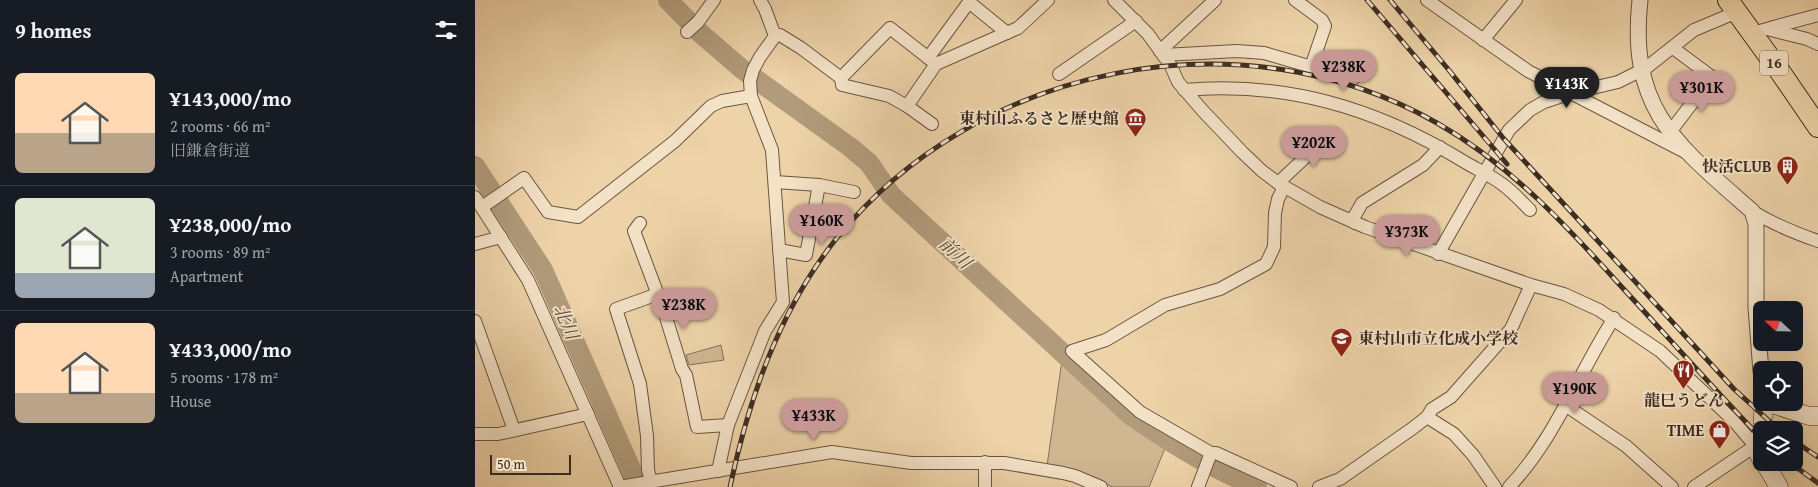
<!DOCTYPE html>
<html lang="en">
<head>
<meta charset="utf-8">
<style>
	:root { --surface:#171b24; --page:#242831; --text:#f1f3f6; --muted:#9ea1a6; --line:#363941; --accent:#c59692 }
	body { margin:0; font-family:"Gentium Book Plus","Noto Serif JP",serif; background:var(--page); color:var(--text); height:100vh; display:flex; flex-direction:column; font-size:19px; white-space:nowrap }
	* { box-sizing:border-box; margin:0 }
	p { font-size:16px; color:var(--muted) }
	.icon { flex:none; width:28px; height:28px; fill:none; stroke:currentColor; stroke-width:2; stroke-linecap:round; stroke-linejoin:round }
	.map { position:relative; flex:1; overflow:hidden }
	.details { display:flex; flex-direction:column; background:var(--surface); width:475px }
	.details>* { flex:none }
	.needle { width:32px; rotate:292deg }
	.controls { position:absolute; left:1278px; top:301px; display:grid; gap:10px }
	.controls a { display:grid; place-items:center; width:50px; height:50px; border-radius:8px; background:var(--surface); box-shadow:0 5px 20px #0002; font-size:25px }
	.scale { position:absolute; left:15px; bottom:12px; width:81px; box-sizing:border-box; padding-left:5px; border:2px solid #3c2d23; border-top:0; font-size:14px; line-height:18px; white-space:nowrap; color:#3c2d23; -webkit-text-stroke:4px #f4e2c7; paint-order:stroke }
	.price { position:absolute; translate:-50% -42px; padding:0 11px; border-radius:18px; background:var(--accent); color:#111; font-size:16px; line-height:32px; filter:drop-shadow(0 1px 2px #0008) }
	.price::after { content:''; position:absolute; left:50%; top:30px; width:15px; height:11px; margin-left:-8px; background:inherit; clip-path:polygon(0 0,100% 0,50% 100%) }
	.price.selected { background:#222; color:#fff }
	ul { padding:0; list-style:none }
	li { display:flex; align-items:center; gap:15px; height:125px; padding:0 15px }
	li+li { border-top:1px solid var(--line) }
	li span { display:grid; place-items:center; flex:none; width:140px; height:100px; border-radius:8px; color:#555 }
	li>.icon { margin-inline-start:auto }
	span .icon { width:60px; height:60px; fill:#fffc; stroke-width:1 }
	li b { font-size:21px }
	h2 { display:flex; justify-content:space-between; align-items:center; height:60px; padding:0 15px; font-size:21px }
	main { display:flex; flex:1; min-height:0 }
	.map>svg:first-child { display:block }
	.green { fill:#d0b792; stroke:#86725a }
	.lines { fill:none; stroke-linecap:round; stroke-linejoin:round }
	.river { stroke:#b19b7b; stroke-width:20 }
	.minor-casing { stroke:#685644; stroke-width:14 }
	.tertiary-casing { stroke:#685644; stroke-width:17 }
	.secondary-casing { stroke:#3c2d23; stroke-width:19 }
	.primary-casing { stroke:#3c2d23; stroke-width:22 }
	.minor { stroke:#f4e2c7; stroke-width:12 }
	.tertiary { stroke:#f4e2c7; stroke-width:15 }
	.secondary { stroke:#f4e2c7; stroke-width:18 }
	.primary { stroke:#eed3a9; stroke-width:20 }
	.rail-casing { stroke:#3c2d23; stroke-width:5 }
	.rail { stroke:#f4e2c7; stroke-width:3; stroke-dasharray:9; stroke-linecap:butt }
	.labels { text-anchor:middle; stroke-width:4; stroke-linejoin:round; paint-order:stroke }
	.shield { fill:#f4e2c7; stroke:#736354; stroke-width:1 }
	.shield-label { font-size:15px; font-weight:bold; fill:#3c2d23 }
	.poi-label { font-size:16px; font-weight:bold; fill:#3c2d23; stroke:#f4e2c7; text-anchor:end }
	.water-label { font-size:18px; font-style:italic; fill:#594839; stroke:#f4e2c7 }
</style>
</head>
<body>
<main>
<section class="details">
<h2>9 homes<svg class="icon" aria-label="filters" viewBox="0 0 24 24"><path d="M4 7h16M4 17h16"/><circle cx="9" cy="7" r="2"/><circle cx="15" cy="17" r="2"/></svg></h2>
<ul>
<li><span style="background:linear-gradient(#ffd9b3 60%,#b9a48a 0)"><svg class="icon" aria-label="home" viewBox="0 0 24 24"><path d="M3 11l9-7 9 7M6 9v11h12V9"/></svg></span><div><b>¥143,000/mo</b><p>2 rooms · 66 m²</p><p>旧鎌倉街道</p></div></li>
<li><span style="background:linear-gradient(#dfe7d0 75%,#9aa5b1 0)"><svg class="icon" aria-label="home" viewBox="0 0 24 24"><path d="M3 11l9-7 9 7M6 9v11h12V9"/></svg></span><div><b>¥238,000/mo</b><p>3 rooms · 89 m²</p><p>Apartment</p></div></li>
<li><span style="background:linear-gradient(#ffd9b3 70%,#b9a48a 0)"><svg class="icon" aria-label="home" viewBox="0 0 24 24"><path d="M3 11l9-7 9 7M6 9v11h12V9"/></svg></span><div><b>¥433,000/mo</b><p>5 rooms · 178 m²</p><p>House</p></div></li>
</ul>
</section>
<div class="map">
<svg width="1343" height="487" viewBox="0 0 1343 487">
	<rect width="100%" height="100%" fill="#eed3a9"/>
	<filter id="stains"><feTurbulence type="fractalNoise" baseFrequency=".004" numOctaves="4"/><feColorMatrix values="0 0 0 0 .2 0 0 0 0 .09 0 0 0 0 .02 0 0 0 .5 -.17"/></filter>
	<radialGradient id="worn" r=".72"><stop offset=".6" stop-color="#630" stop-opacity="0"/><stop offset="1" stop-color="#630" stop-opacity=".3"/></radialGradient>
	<g class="green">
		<polygon points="246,345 249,360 214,365 211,355"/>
		<polygon points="588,353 654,414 693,441 674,487 638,487 602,472 572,466"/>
	</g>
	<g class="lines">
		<g class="river">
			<path d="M193,0l31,32 44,38 107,77 19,16 22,32 238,219c41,29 82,54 128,73"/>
			<polyline points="0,166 68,270 164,487"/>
		</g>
		<defs>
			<g id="minor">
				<polyline points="639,0 673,34 696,66 703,82 728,111 767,152 787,171 803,183 845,207 890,227 1056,285 1089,294 1124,310 1185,351 1259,421 1280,446 1219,487"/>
				<polyline points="820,0 847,20 850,26 836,67"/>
				<polyline points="952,0 1053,71 1210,152"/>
				<polyline points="1295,28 1343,15"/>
				<polyline points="212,32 223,22 239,0"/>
				<polyline points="1278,33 1292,29 1332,39 1343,44"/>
				<polyline points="300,36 305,35 326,48 366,78 367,85 414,96 432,106 461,64 543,28 573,0"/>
				<polyline points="1008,40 1041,0"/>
				<polyline points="685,51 740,0"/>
				<polyline points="688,55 762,51 789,53 878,79"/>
				<polyline points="453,58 494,2 532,33"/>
				<polyline points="584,74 661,21"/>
				<polyline points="366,78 415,28 461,64"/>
				<path d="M709,90c102,-9 192,18 279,71 13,8 27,14 39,23 10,7 19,17 28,26"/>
				<polyline points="432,106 457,124"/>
				<polyline points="1195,132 1237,77 1198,48"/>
				<polyline points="300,182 344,185 379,192"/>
				<polyline points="803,183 838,150 859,134"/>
				<polyline points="809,187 803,199 800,213 799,247 791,264 745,289 690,305 631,340 597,351 665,412 736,453 741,453 816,487"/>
				<polyline points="0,197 53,280 145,487"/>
				<polyline points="7,207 49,178 73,212 103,217 200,141 236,106 247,101 276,96"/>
				<path d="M1277,211c21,13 43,22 66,30"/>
				<polyline points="165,223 159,231 189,311 207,369 211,375 222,427 253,425"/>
				<polyline points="880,223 879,217 887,203 948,165 965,147"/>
				<polyline points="0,244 26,237"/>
				<polyline points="304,250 331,255 344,185"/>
				<polyline points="963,254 1034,130 1055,110 1069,102 1096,93 1143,82 1171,68 1219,30 1262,12"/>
				<polyline points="0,321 39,430"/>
				<polyline points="1090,405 1151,446 1197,487"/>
				<polyline points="952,417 979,434 998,455 1020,487"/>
				<polyline points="0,434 23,434 113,414"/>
				<polyline points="510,462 510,487"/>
				<polyline points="243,471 253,425 290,331 308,302 297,150 276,96 275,81 278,70 285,57 300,36 290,9 285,0"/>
				<polyline points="176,481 173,470 172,436 165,384 141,309 183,294"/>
				<polyline points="144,487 357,452 436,463 529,463 588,473 600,476 626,487"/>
				<polyline points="723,487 736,453"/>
				<polyline points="844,487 865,479 938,428 952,417 957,409 976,397 1036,329 1056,285"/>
				<path d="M1034,487c46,-48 69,-113 105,-169"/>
			</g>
			<path id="tertiary" d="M1165,0c-12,110 37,145 112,211l4,13v83l5,65"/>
			<g id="secondary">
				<polyline points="1291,402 1334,416 1343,416"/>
				<polyline points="1287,430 1289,402"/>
				<polyline points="1286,434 1280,446 1286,459"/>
				<polyline points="1289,462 1304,487"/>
			</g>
			<polyline id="primary" points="1253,0 1306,73 1343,127"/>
		</defs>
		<use href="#minor" class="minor-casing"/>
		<use href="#tertiary" class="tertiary-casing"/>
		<use href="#secondary" class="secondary-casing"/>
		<use href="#primary" class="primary-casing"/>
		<use href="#minor" class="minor"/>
		<use href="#tertiary" class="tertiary"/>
		<use href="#secondary" class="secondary"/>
		<use href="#primary" class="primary"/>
		<defs>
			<g id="rail">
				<polyline points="892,0 1032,164"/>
				<polyline points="915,0 973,69 1029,139 1259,389 1304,430"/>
				<polyline points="1319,441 1343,457"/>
				<polyline points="1314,462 1343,483"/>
				<path d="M255,487c19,-89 49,-176 106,-248 141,-175 405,-228 601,-116 72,41 127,100 182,161 47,51 94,104 142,154"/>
			</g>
		</defs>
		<use href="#rail" class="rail-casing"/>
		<use href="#rail" class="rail"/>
	</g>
	<defs>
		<symbol id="museum-pin" viewBox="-11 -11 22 30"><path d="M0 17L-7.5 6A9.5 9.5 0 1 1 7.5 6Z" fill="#8f2418" stroke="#f4e2c7"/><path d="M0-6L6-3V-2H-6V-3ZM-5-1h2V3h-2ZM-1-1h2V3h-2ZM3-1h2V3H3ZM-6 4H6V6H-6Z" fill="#fff"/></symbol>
		<symbol id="building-pin" viewBox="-11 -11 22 30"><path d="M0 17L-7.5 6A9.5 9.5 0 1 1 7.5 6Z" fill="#8f2418" stroke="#f4e2c7"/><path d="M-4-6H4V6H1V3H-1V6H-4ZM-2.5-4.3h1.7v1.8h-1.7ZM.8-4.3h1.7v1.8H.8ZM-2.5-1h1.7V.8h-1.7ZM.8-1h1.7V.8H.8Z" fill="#fff"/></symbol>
		<symbol id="school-pin" viewBox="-11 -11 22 30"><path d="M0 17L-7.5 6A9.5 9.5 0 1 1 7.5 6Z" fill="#8f2418" stroke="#f4e2c7"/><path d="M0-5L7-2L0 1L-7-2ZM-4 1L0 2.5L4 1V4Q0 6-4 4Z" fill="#fff"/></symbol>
		<symbol id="restaurant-pin" viewBox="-11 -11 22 30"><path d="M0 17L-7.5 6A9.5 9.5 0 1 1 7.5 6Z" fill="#8f2418" stroke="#f4e2c7"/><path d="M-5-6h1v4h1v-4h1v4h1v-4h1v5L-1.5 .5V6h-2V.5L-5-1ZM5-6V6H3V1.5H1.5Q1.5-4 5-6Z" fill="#fff"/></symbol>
		<symbol id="shop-pin" viewBox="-11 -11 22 30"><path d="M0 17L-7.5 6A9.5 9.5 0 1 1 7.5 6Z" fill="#8f2418" stroke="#f4e2c7"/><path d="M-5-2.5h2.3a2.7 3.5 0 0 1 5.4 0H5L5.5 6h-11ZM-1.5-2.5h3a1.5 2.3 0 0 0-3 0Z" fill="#fff"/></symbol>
	</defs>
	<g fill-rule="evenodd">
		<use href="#museum-pin" x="648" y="106" width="25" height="34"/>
		<use href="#building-pin" x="1300" y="154" width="25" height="34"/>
		<use href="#school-pin" x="854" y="326" width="25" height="34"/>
		<use href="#restaurant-pin" x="1196" y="358" width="25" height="34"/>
		<use href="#shop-pin" x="1232" y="418" width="25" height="34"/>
	</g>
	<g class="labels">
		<rect class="shield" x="1285" y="50.5" width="28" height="25" rx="4"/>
		<g class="shield-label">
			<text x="1299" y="68">16</text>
		</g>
		<g class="poi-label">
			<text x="644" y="124">東村山ふるさと歴史館</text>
			<text x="1297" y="172">快活CLUB</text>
			<text x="883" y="344" text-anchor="start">東村山市立化成小学校</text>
			<text x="1209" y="406" text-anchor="middle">龍巳うどん</text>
			<text x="1229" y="436">TIME</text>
		</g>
		<g class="water-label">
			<text transform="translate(480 253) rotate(43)" y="6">前川</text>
			<text transform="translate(91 322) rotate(66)" y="6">北川</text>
		</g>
	</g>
	<rect width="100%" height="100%" filter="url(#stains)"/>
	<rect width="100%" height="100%" fill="url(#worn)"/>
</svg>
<div class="controls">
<a><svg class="needle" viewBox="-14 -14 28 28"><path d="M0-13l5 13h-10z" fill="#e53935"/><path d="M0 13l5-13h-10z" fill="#9ea1a6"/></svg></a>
<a><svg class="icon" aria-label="locate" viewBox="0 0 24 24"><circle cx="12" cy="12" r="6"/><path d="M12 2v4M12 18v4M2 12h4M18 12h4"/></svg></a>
<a><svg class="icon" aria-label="layers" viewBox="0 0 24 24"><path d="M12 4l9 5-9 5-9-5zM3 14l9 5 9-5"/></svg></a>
</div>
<div class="scale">50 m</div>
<b class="price" style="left:869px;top:92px">¥238K</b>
<b class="price selected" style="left:1092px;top:109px">¥143K</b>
<b class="price" style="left:1227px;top:113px">¥301K</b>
<b class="price" style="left:839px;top:168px">¥202K</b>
<b class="price" style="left:347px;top:246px">¥160K</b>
<b class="price" style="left:932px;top:257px">¥373K</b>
<b class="price" style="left:209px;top:330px">¥238K</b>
<b class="price" style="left:1100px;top:414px">¥190K</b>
<b class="price" style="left:339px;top:441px">¥433K</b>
</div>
</main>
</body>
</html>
